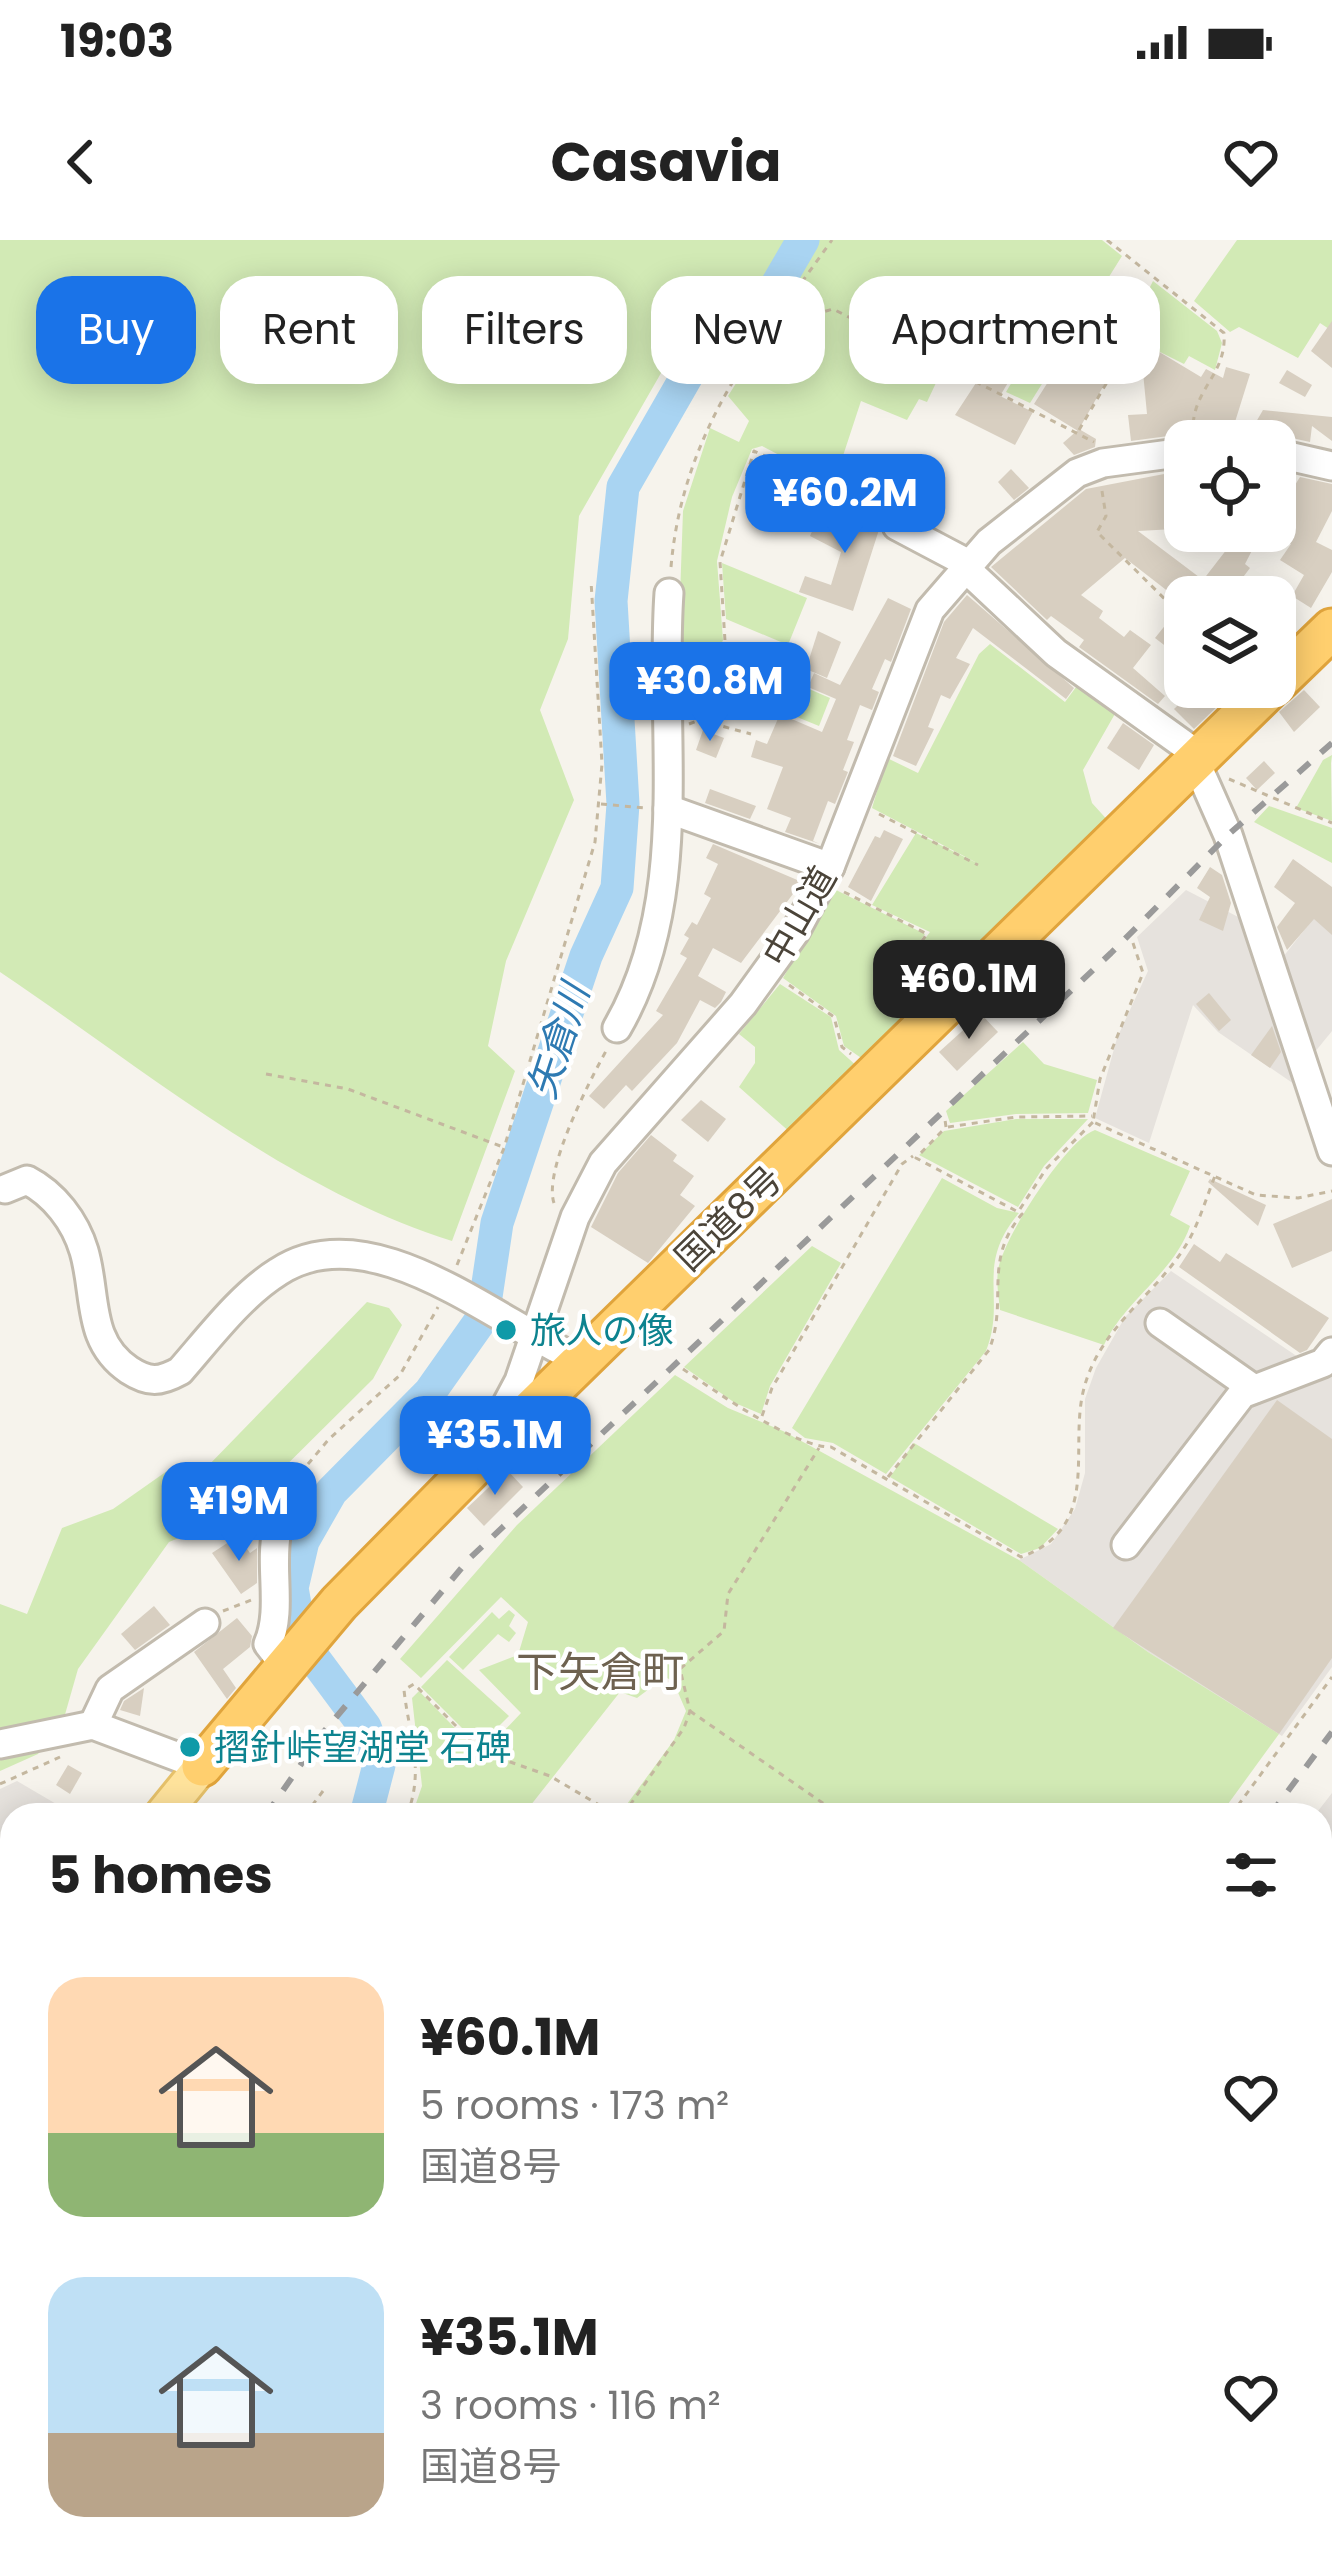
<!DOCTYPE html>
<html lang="en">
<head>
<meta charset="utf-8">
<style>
	:root { --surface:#fff; --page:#f2f2f2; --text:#222; --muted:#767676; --accent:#1a73e8 }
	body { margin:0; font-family:Poppins,"Noto Sans JP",sans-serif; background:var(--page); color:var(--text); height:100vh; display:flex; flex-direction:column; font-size:45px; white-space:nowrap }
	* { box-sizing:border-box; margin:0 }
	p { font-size:39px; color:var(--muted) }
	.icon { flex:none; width:66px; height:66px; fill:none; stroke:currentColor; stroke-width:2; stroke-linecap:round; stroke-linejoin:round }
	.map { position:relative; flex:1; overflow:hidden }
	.panel { position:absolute; left:0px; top:1563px; width:1332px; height:771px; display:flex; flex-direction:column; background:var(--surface); border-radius:36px 36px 0 0; box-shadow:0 6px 30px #0003 }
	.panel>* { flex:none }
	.hud { position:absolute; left:36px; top:36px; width:1260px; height:108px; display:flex; gap:24px }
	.tools { position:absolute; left:1164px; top:180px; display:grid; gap:24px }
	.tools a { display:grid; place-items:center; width:132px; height:132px; border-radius:24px; background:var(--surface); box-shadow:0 6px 30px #0003; font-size:60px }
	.price { position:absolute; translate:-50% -102px; padding:0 27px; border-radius:24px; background:var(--accent); color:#fff; font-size:39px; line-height:78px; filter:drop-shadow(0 3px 6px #0008) }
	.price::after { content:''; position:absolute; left:50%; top:72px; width:36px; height:27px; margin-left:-18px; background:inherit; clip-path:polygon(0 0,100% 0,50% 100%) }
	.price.selected { background:#222; color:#fff }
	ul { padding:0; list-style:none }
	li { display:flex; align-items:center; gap:36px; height:300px; padding:0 48px }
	li span { display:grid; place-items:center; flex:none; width:336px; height:240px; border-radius:36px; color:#555 }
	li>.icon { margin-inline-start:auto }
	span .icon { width:144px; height:144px; fill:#fffc; stroke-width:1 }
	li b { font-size:51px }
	h2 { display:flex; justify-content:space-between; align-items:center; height:144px; padding:0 48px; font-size:51px }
	.tag { padding:0 42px; border-radius:36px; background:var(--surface); box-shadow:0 6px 30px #0003; font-size:42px; line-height:108px }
	.tag.selected { background:var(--accent); color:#fff }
	.status { display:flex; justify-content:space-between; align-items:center; height:84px; padding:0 60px; background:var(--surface); direction:ltr }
	.status svg { height:33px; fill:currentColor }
	header { display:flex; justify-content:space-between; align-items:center; height:156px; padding:0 48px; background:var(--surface); font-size:54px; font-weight:700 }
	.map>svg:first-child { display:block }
	.industrial { fill:#e6e2dd }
	.green { fill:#d2eab5 }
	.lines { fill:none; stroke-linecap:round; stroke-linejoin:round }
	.river { stroke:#a9d4f2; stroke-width:33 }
	.building { fill:#d8cfc1 }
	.minor-casing { stroke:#c2bbae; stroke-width:33 }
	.major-casing { stroke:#e6c16a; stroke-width:39 }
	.highway-casing { stroke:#e0a43c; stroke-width:45 }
	.path { stroke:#c4b79f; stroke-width:3; stroke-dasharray:6 6; stroke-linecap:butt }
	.minor { stroke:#fff; stroke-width:27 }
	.major { stroke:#ffe39c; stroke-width:33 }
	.highway { stroke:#ffcf6e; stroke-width:39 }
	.rail { stroke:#9a9a9a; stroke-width:6; stroke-dasharray:15 15; stroke-linecap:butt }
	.culture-dot { fill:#0f9aa8; stroke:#fff; stroke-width:4.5 }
	.labels { text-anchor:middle; stroke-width:9; stroke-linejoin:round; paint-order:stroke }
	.street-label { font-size:36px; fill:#4b4439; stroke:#fff }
	.culture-label { font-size:36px; fill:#0d838f; stroke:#fff; text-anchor:start }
	.water-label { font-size:39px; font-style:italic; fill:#2e7ab2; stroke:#fff }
	.quarter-label { font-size:42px; fill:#6e6250; stroke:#fff }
</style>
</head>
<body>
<div class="status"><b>19:03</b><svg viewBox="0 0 49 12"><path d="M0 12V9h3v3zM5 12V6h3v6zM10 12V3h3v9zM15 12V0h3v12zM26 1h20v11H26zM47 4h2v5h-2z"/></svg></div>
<header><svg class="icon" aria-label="back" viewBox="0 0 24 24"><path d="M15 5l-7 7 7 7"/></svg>Casavia<svg class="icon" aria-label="heart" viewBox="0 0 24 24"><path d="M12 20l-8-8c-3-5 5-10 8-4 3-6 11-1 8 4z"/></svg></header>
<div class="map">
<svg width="1332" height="2333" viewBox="0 0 1332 2333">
	<rect width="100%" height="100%" fill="#f6f3ec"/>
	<g class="industrial">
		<polygon points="1186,650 1242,679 1294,844 1218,792 1193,765 1149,903 1095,878 1117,798 1148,731 1137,697"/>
		<polygon points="1332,655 1332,791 1314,813 1283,717"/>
		<polygon points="1171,1031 1301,1119 1318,1114 1332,1095 1332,1427 1282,1496 1148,1412 1019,1320 1051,1304 1075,1269 1085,1233 1085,1159 1096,1128 1125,1077"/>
		<polygon points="17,1541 75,1575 12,1575 12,1717 0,1732 0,1549"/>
		<polygon points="1332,1553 1332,1918 1320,1908 1320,1575 1315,1575"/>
	</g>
	<g class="green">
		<path d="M0,0h1102l20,16 -92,147 -24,-11 23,-39 -28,-15 -26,41 -19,-11 33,-55 -17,-11 -64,47 35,19 -16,34 -8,-3 -12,21 -46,-19 -23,70 -13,-7 -6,12 -57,-30 -10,3 -20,48 -15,64 6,79 -26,67 -21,3 7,-199 27,-83 29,14 10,-21 -21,-25 53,-84 -20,-26 -73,40 -109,190 -11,123 -28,71 34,90 -68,161 -18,85 27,25 -63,170c-166,-52 -309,-173 -452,-269z"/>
		<polygon points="1237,0 1332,0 1332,91 1320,83 1298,118 1239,87 1230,92 1194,61"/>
		<polygon points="1153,41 1217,91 1222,103 1215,130 1189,116 1184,124 1114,89 1133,47 1147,53"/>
		<polygon points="722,323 807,358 788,405 726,379"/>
		<polygon points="990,404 1065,462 1082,439 1120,465 1083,530 1092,563 1111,584 953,739 915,712 930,692 872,665 916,593 981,625 872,568 887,518 918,533 979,414"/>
		<polygon points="725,413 830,458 819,486 716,444"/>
		<polygon points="1332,515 1331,523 1332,581 1296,568 1323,520"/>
		<polygon points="1269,566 1332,588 1332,623 1254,582"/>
		<polygon points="834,649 925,694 912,712 949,743 867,822 844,806 836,776 783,738"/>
		<polygon points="780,744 831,777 839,810 859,828 792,894 739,847 755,823 755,807 739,794"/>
		<polygon points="1023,802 1044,824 1097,840 1088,873 1016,874 950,883 946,871"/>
		<polygon points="1016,879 1088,879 1044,926 1018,967 919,915 944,891"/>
		<path d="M1095,890l95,41 -20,44 20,11c-16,47 -65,74 -86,119l-104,-35c-1,-12 -4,-26 -2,-39 3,-30 69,-132 97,-141z"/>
		<path d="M942,938l55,30 22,5c-45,53 -12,85 -33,138l-100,123 -53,-31 -28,-5 -13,-10z"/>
		<polygon points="812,1006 841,1023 770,1146 761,1174 735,1163 684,1127"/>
		<polygon points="367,1062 389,1068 402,1085 373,1139 236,1275 169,1302 78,1429 64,1478 38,1514 0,1531 0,1364 27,1374 62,1288 113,1269 177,1224 204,1230"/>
		<polygon points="675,1135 728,1168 783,1191 1019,1320 1148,1412 1279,1494 1220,1575 619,1575 674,1500 686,1471 673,1441 665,1437 637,1458 620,1452 523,1575 412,1575 422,1546 412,1458 419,1451 481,1515 521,1473 479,1430 518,1415 528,1382 501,1357 421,1438 400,1419 517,1285"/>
		<polygon points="914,1203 1058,1289 1040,1308 1021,1314 890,1237"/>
		<polygon points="509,1370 515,1375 509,1386 516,1393 509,1402 498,1394 463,1430 449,1417 492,1372 499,1379"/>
		<polygon points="447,1420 509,1476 486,1499 477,1491 472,1498 421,1447"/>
		<polygon points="1320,1922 1332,1931 1332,2032 1320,2049"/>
		<polygon points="8,2133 12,2322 283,2322 300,2333 0,2333 0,2137"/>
		<polygon points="1332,2141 1332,2302 1320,2294 1320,2158"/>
		<polygon points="1320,2304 1332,2313 1332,2333 1200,2333 1207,2322 1320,2322"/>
		<polygon points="326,2322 668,2322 661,2333 341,2333"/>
		<polygon points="763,2322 824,2322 839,2333 755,2333"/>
		<polygon points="1098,2322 1091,2333 854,2333 840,2323"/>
	</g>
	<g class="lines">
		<g class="river">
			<polyline points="366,1575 379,1525 365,1487 313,1417 299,1387 292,1348 303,1301 331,1252 430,1152 483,1077 497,983 586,716 617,648 623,564 611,361 623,247 704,106 774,50 803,0"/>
			<polyline points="0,2071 12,2053"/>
		</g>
	</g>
	<g class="building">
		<polygon points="1332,81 1332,128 1311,111"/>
		<polygon points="1076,98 1094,109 1099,99 1122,113 1078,191 1034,164"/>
		<polygon points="1156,110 1201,137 1206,129 1223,138 1226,127 1250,134 1230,198 1196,195 1208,201 1199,201 1183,194 1131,201 1128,175 1147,174 1143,132"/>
		<polygon points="989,123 1012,136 1000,156 1033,172 1015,205 955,175"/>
		<polygon points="1287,130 1312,145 1305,157 1279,143"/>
		<polygon points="1263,170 1332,177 1332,201 1312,186 1310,202 1278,195 1245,201"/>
		<polygon points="1079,189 1096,199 1095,207 1074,215 1063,203"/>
		<polygon points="1011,229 1029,248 1014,260 998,242"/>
		<polygon points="1185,230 1185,284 1175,289 1138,291 1203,340 1227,309 1231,312 1242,291 1262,291 1245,324 1250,328 1228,357 1185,357 1185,386 1168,408 1155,398 1183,363 1125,318 1081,355 1103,371 1099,378 1124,397 1130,390 1151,405 1133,428 1165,456 1158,464 1079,407 1084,400 1051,376 1047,380 991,327 1086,249"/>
		<polygon points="1280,237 1295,245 1300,237 1332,244 1332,271 1316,302 1332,310 1332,332 1311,368 1292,356 1304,335 1280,320 1291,304 1275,295"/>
		<polygon points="917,244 934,254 922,279 903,269"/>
		<polygon points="844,268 866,279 872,268 884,274 853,371 799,352 805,336 831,345 841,312 810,296 820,274 837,282"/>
		<polygon points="967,355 1074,448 1066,459 973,388 956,418 970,424 950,459 941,455 928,487 934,489 916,526 893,516 944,382"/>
		<polygon points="888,358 911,369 891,422 885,419 872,449 879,452 872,470 860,465 847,500 854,502 843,530 848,532 835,564 828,561 813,601 820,604 785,592 791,578 767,569 783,527 751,517 756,500 767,504 780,474 822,492 836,459 808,447 814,433 840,445"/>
		<polygon points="818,391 841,402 827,438 806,429"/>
		<polygon points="1197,447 1223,447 1230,454 1194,489 1174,469"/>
		<polygon points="1304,450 1320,467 1294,492 1279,472"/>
		<polygon points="1123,483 1154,505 1139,530 1107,508"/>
		<polygon points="703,490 724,498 716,518 696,510"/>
		<polygon points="1264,521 1275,533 1257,550 1246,538"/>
		<polygon points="710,549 756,566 750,579 705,563"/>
		<polygon points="884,590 903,599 871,661 848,647 875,596 880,598"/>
		<polygon points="713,604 802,642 741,723 713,708 698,736 726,752 721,762 715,768 700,760 677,803 632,851 626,845 604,869 589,856 663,775 656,771 687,718 680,714 689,698 684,695 692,682 697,685 711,658 704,654 718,624 706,618"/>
		<polygon points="1293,619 1332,647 1332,695 1314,679 1287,710 1277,687 1295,663 1274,647"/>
		<polygon points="1210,627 1222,635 1231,663 1223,691 1199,680 1210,657 1197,648"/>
		<polygon points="1209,753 1231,780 1219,791 1196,764"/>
		<polygon points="981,774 998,792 957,831 939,812"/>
		<polygon points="1272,786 1281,812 1270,828 1251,815"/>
		<polygon points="701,860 726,879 708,902 681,880"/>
		<polygon points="651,895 677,915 673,921 694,936 680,955 695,966 648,1023 591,987 618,933"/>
		<polygon points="1210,939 1266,965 1258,986 1208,942"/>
		<polygon points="1332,959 1332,1011 1292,1028 1273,984"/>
		<polygon points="1194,1004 1220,1022 1226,1013 1329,1078 1307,1110 1300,1113 1179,1027"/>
		<polygon points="1277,1160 1332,1199 1332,1418 1279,1494 1113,1388"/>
		<polygon points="507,1230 523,1247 484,1286 467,1268"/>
		<polygon points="238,1296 250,1313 257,1308 257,1343 241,1354 212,1313"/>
		<polygon points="154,1366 170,1385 135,1410 121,1394"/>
		<polygon points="237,1378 252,1396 250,1407 223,1429 236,1448 227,1459 194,1412"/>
		<polygon points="144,1448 140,1476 120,1470 124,1461"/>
		<polygon points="68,1525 82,1533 70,1554 56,1545"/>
	</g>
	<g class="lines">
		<defs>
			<g id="minor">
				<polyline points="1275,213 1332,226"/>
				<polyline points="897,286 967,323"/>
				<polyline points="963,326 1056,413 1190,509 1228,595 1332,911"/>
				<polyline points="668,569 830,627"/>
				<path d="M617,788c76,-131 42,-293 52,-435"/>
				<path d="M5,949l22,-9c27,14 48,41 57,71 13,44 2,90 45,119 20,13 31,12 51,1 29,-33 61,-76 98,-99 93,-61 218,51 304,89"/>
				<polyline points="1160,1083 1254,1149"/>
				<polyline points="486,1203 519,1141 575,977 603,923 743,764 795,692 830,627 930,370 989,302 1077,233 1103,223 1185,212"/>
				<path d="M277,1290c-8,37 6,80 -9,114l17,22"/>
				<polyline points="1126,1305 1242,1154 1323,1123 1332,1112"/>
				<polyline points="93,1485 110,1449 205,1383"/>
				<polyline points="0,1504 93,1485 202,1526"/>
				<polyline points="0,2108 12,2116"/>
				<polyline points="1320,2122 1332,2104"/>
				<polyline points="300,2322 315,2333"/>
				<polyline points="1173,2333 1180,2322"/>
			</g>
			<g id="major">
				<polyline points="162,1575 202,1526"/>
				<polyline points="0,1775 12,1760"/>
			</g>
			<g id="highway">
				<polyline points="1275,444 1332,389"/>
				<polyline points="202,1526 339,1363 474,1226 1271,447"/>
			</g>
		</defs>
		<use href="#minor" class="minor-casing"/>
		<use href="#major" class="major-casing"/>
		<use href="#highway" class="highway-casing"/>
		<g class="path">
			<path d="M1107,0l117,93c3,41 -30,55 -31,94"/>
			<polyline points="774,81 832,0"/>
			<polyline points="1079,190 1130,103"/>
			<polyline points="1102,251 1106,276 1097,292 1185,379"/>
			<path d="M671,327c8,-94 47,-172 103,-246l8,3 51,-15 261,133"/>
			<polyline points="689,471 699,469 725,401 720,322 754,211 878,269"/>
			<polyline points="689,484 699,480 751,494"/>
			<polyline points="1229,539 1332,583"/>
			<polyline points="601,564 645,568"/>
			<polyline points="879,574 978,625"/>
			<polyline points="844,652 927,694 914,712 938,730"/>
			<polyline points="1133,703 1143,733 1100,839 1093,882 1256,955 1298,958 1332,951"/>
			<polyline points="789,745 834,777 842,807 851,814"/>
			<polyline points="266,834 348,849 503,907"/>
			<polyline points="948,887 1016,877 1092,876"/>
			<path d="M554,963c-11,-32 35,-121 52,-152"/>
			<polyline points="1020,969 1046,929 1093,882"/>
			<polyline points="457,1025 504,908 595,602 602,524 591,341"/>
			<path d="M683,1129c30,21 113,79 148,78l190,110c78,-28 50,-101 61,-160 13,-68 72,-99 104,-152 13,-21 20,-47 29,-69"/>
			<polyline points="762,1176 772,1148 902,924 913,916"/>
			<path d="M888,1237l101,-127c20,-50 -7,-88 33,-136l-106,-56 30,-31 -1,-7"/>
			<polyline points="285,1266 303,1230 329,1199 400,1135 438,1067"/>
			<polyline points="223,1371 254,1359"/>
			<polyline points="690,1471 840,1575"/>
			<polyline points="0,1544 60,1517"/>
			<polyline points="305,1575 326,1547"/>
			<path d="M407,1575c18,-46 2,-79 -3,-125l10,-6 68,68 68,24 66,39"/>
			<polyline points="623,1575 684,1488 690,1471 680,1429 724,1391 728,1354 819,1208"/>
			<polyline points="1231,1575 1332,1437"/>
			<polyline points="1320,1914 1332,1924"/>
			<polyline points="0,2014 12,1998"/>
			<polyline points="1320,2297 1332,2305"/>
			<polyline points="833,2322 848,2333"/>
			<polyline points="667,2333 675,2322"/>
			<polyline points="748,2333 756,2322"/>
		</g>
		<use href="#minor" class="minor"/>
		<use href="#major" class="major"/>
		<use href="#highway" class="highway"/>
		<g class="rail">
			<polyline points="266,1575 322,1494 470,1318 1111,713 1228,595 1332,503"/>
			<polyline points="1270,1575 1332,1492"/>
			<polyline points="0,1970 12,1952"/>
			<polyline points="706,2333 714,2322"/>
		</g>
	</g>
	<g class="culture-dot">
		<circle cx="506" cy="1090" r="12"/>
		<circle cx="190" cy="1507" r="12"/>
	</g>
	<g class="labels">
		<g class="street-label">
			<text transform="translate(799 676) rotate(-60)" y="13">中山道</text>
			<text transform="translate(728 978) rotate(-44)" y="13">国道8号</text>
		</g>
		<g class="culture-label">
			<text x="530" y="1103">旅人の像</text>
			<text x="214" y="1520">摺針峠望湖堂 石碑</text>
		</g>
		<g class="water-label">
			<text transform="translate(558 801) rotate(-72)" y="14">矢倉川</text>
		</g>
		<g class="quarter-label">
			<text x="600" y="1447">下矢倉町</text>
		</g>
	</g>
</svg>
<div class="tools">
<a><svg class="icon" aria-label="locate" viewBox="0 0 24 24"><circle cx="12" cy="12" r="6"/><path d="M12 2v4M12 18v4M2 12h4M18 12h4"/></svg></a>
<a><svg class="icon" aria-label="layers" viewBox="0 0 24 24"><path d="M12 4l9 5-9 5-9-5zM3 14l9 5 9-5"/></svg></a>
</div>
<b class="price" style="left:845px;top:316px">¥60.2M</b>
<b class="price" style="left:710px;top:504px">¥30.8M</b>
<b class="price selected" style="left:969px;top:802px">¥60.1M</b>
<b class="price" style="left:495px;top:1258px">¥35.1M</b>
<b class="price" style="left:239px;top:1324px">¥19M</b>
<div class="hud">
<a class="tag selected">Buy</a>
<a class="tag">Rent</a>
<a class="tag">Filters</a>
<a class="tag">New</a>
<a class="tag">Apartment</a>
</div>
<section class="panel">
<h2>5 homes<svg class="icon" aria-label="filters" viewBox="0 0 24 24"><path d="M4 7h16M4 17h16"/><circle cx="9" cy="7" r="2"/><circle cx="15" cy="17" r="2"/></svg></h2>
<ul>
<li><span style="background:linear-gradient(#ffd9b3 65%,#8fb573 0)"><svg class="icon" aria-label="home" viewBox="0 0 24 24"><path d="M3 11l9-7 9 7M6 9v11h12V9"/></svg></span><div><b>¥60.1M</b><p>5 rooms · 173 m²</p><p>国道8号</p></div><svg class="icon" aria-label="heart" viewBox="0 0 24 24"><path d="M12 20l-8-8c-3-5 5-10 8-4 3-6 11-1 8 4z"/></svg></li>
<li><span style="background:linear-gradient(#bfe0f5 65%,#b9a48a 0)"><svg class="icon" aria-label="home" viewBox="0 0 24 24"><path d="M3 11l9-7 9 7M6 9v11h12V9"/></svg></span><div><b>¥35.1M</b><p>3 rooms · 116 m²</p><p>国道8号</p></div><svg class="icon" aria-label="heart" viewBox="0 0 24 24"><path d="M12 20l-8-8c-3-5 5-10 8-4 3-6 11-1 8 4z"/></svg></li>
</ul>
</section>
</div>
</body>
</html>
